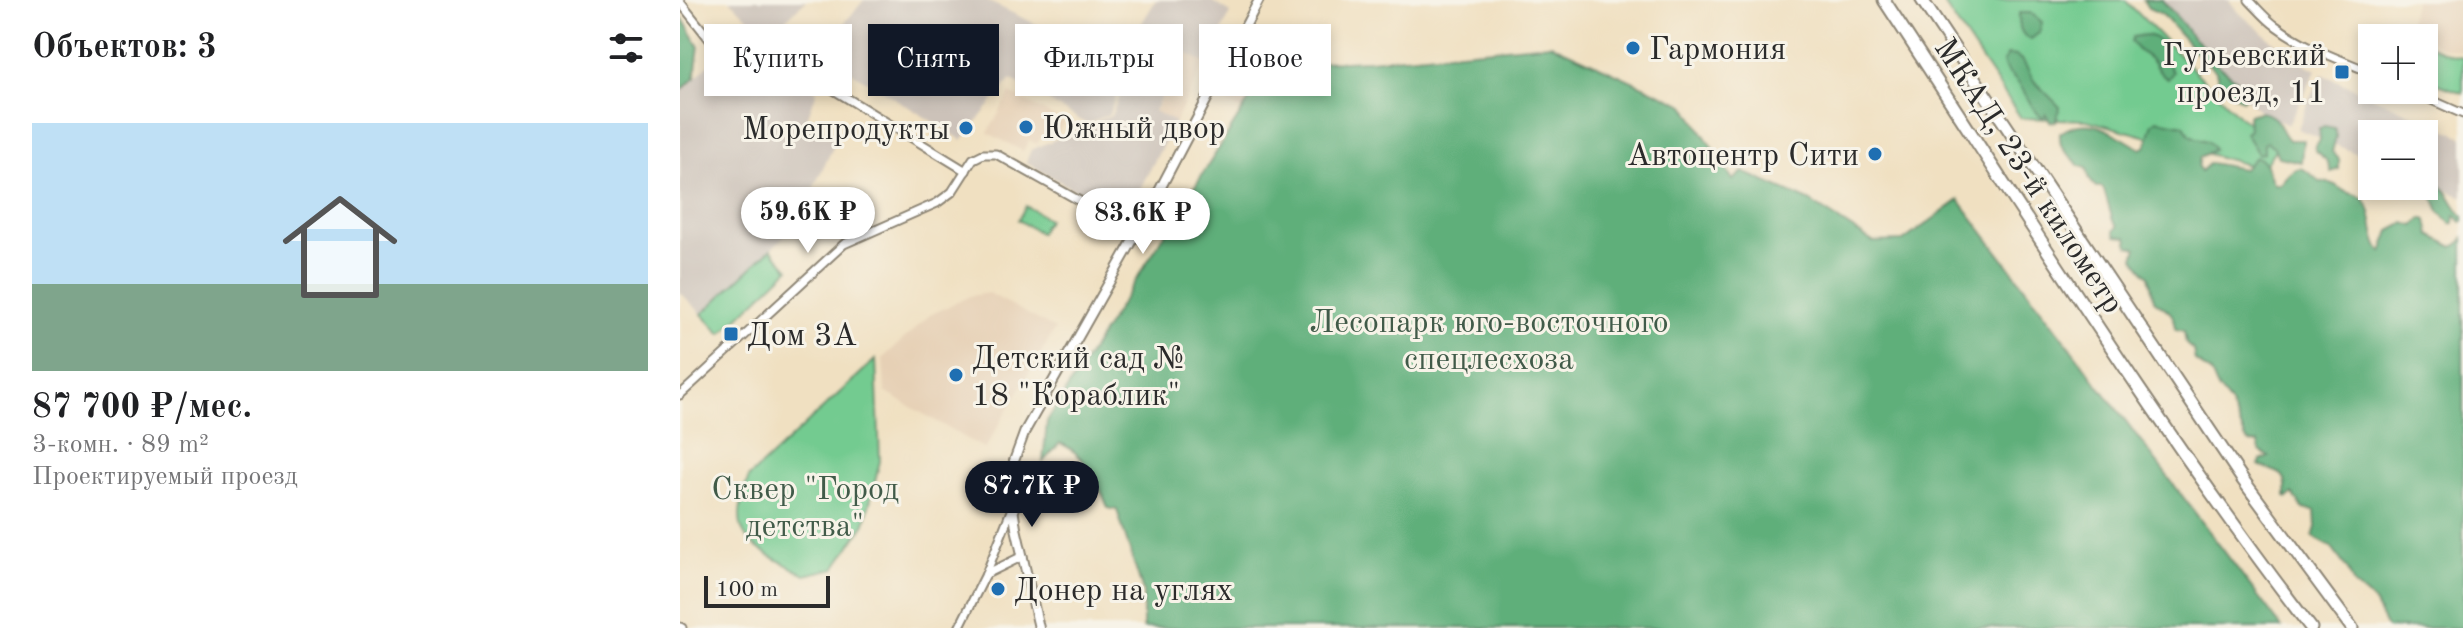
<!DOCTYPE html>
<html lang="ru">
<head>
<meta charset="utf-8">
<style>
	:root { --surface:#fff; --page:#f6f6f6; --text:#202124; --muted:#757577; --line:#e0e0e0; --accent:#111827 }
	body { margin:0; font-family:"Old Standard TT",serif; background:var(--page); color:var(--text); height:100vh; display:flex; flex-direction:column; font-size:30px; white-space:nowrap }
	* { box-sizing:border-box; margin:0 }
	p { font-size:26px; color:var(--muted) }
	.icon { flex:none; width:44px; height:44px; fill:none; stroke:currentColor; stroke-width:2; stroke-linecap:round; stroke-linejoin:round }
	.map { position:relative; flex:1; overflow:hidden }
	.panel { display:flex; flex-direction:column; background:var(--surface); width:680px }
	.panel>* { flex:none }
	.hud { position:absolute; left:24px; top:24px; width:760px; height:72px; display:flex; gap:16px }
	.fabs { position:absolute; left:1678px; top:24px; display:grid; gap:16px }
	.fabs a { display:grid; place-items:center; width:80px; height:80px; border-radius:0px; background:var(--surface); box-shadow:0 4px 12px #0003; font-size:40px }
	.scale { position:absolute; left:24px; bottom:20px; width:126px; box-sizing:border-box; padding-left:8px; border:4px solid #2b2b2b; border-top:0; font-size:22px; line-height:28px; white-space:nowrap; color:#2b2b2b; -webkit-text-stroke:6px #f7f3e8; paint-order:stroke }
	.price { position:absolute; translate:-50% -68px; padding:0 18px; border-radius:28px; background:#fff; color:#222; font-size:26px; line-height:52px; filter:drop-shadow(0 2px 4px #0008) }
	.price::after { content:''; position:absolute; left:50%; top:48px; width:24px; height:18px; margin-left:-12px; background:inherit; clip-path:polygon(0 0,100% 0,50% 100%) }
	.price.on { background:var(--accent); color:#fff }
	ul { padding:0; list-style:none }
	li { display:grid; align-content:center; gap:16px; height:424px; padding:0 32px }
	li+li { border-top:2px solid var(--line) }
	li span { display:grid; place-items:center; height:248px; border-radius:0px; color:#555 }
	li>.icon { margin-inline-start:auto }
	span .icon { width:144px; height:144px; fill:#fffc; stroke-width:1 }
	li b { font-size:34px }
	h2 { display:flex; justify-content:space-between; align-items:center; height:96px; padding:0 32px; font-size:34px }
	.pill { padding:0 28px; border-radius:0px; background:var(--surface); box-shadow:0 4px 12px #0003; font-size:28px; line-height:72px }
	.pill.on { background:var(--accent); color:#fff }
	main { display:flex; flex:1; min-height:0 }
	.map>svg:first-child { display:block }
	.built { fill:#e6d0b5 }
	.industrial { fill:#ccc2b9 }
	.green { fill:#73cb90; stroke:#4f7b5e; stroke-width:2 }
	.forest { fill:#5eaf7a; stroke:#446d52; stroke-width:2 }
	.lines { fill:none; stroke-linecap:round; stroke-linejoin:round }
	.minor-casing { stroke:#8e8676; stroke-width:11 }
	.tertiary-casing { stroke:#8e8676; stroke-width:12 }
	.trunk-casing { stroke:#8e8676; stroke-width:15 }
	.minor { stroke:#fff; stroke-width:7 }
	.tertiary { stroke:#fff; stroke-width:8 }
	.trunk { stroke:#fff; stroke-width:11 }
	.poi-dot { fill:#1f6fb2; stroke:#f7f3e8; stroke-width:3 }
	.labels { text-anchor:middle; stroke-width:6; stroke-linejoin:round; paint-order:stroke }
	.poi-label { font-size:32px; fill:#2b2b2b; stroke:#f7f3e8; text-anchor:start }
	.street-label { font-size:32px; fill:#2b2b2b; stroke:#f7f3e8 }
	.park-label { font-size:32px; fill:#415b49; stroke:#f7f3e8 }
</style>
</head>
<body>
<main>
<section class="panel">
<h2>Объектов: 3<svg class="icon" aria-label="filters" viewBox="0 0 24 24"><path d="M4 7h16M4 17h16"/><circle cx="9" cy="7" r="2"/><circle cx="15" cy="17" r="2"/></svg></h2>
<ul>
<li><span style="background:linear-gradient(#bfe0f5 65%,#7fa58c 0)"><svg class="icon" aria-label="home" viewBox="0 0 24 24"><path d="M3 11l9-7 9 7M6 9v11h12V9"/></svg></span><div><b>87 700 ₽/мес.</b><p>3-комн. · 89 m²</p><p>Проектируемый проезд</p></div></li>
</ul>
</section>
<div class="map">
<svg width="1783" height="628" viewBox="0 0 1783 628">
	<rect width="100%" height="100%" fill="#f7f3e8"/>
	<filter id="ink" filterUnits="userSpaceOnUse"><feTurbulence type="fractalNoise" baseFrequency=".0125" numOctaves="2"/><feDisplacementMap in="SourceGraphic" scale="16" xChannelSelector="R" yChannelSelector="G"/><feConvolveMatrix kernelMatrix="1 2 1 2 8 2 1 2 1" color-interpolation-filters="sRGB"/></filter>
	<filter id="wash" filterUnits="userSpaceOnUse"><feTurbulence type="fractalNoise" baseFrequency=".006" numOctaves="4" result="noise"/><feDisplacementMap in="SourceGraphic" scale="32" xChannelSelector="R" yChannelSelector="G"/><feGaussianBlur stdDeviation="1.8" result="paint"/><feColorMatrix in="noise" values="0 0 0 0 0 0 0 0 0 0 0 0 0 0 0 0 0 1.4 0 .05"/><feComposite in="paint" operator="in"/></filter>
	<g filter="url(#wash)">
		<rect width="100%" height="100%" fill="#f0e0c1"/>
		<g class="built">
			<polygon points="1735,0 1783,0 1783,52 1765,48 1726,31"/>
			<polygon points="584,40 620,57 619,76 568,114 541,99 569,46 577,41"/>
			<polygon points="505,52 525,63 495,122 474,112"/>
			<polygon points="330,93 384,122 376,136 371,134 368,139 362,136 357,144 349,140 343,151 308,133"/>
			<polygon points="309,293 375,329 305,449 205,392 203,358 250,315 290,296"/>
		</g>
		<g class="industrial">
			<polygon points="50,0 126,0 87,37"/>
			<polygon points="184,0 305,0 438,63 441,80 429,114 407,124 331,79 282,140 140,52"/>
			<polygon points="476,0 530,0 551,13 525,63 504,52 474,111 495,122 444,219 346,162 351,150 431,115 455,66 441,57"/>
			<polygon points="1469,0 1549,0 1558,12 1611,56 1636,70 1608,125 1579,111"/>
			<polygon points="37,57 69,76 89,60 95,63 137,91 126,122 159,135 115,226 22,314 0,292 0,92"/>
			<polygon points="1642,74 1783,137 1783,197 1744,181 1744,134 1692,134 1692,160 1618,129 1628,101"/>
		</g>
		<g class="green">
			<polygon points="1261,0 1445,0 1559,116 1600,142 1582,169 1407,120 1341,118"/>
			<polygon points="1744,43 1772,55 1783,57 1783,93 1744,79"/>
			<polygon points="346,206 368,219 360,233 338,220"/>
			<polygon points="91,249 109,269 41,334 22,314"/>
			<path d="M196,359l4,102 -15,62 -30,45 -30,7c-51,-30 -81,-31 -56,-98z"/>
		</g>
		<g class="forest">
			<polygon points="1463,0 1482,0 1503,24 1512,37 1528,51 1537,64 1561,83 1566,91 1565,97 1562,100 1544,88 1538,80 1536,71 1517,54 1482,14 1468,8"/>
			<path d="M1339,13h12l11,9 -3,11 -8,6c-12,-3 -12,-15 -12,-26z"/>
			<polygon points="0,14 19,46 15,77 0,92"/>
			<path d="M1465,35c23,2 17,23 28,37l-5,7c-11,-5 -10,-13 -18,-20 -9,-8 -10,-4 -19,-18l2,-4z"/>
			<path d="M871,44l134,61 48,75 10,-8 66,29 64,41 30,-1 56,-41 323,428h-1139v-36l-26,-82 -9,-2c-9,-24 -23,-55 -48,-65l-17,19 4,-41 225,-357 97,-4z"/>
			<path d="M1328,55l8,1 7,5 11,20 26,26 -4,14 -6,1 -4,-8 -3,4c-13,-10 -15,-22 -24,-34 -7,-9 -14,-11 -16,-22z"/>
			<path d="M1579,112c22,3 19,16 30,28h14l-2,22 -23,-5 -4,-10 -7,-5 -3,2v9l-6,1 -2,-3 -11,-18 4,-3 -1,-15z"/>
			<path d="M1477,120l27,5c2,3 3,7 7,10 9,7 18,1 23,15l-14,7 -2,10 3,4 9,-8 33,6 12,-12c14,3 12,17 19,27h6c17,-21 20,-20 40,-2 11,-1 15,3 24,9 6,3 13,3 18,7 13,9 8,41 20,54l8,-21 15,-8 9,3 8,-8 5,2 3,15 23,12 6,-3 4,-6v390h-76l-14,-27 -19,-16 -6,-15 -17,-23 -18,-10 3,-10 -1,-16 -12,-2 -10,-15 -5,4 -2,-1c2,-29 -8,-22 -27,-32l2,-5 8,-3 -9,-6 -2,-8h-8l-4,-4 -16,-36 -13,-16 -6,-14 -16,-12 -2,-11 -7,-6 -2,-13 -8,-2c-2,-18 -9,-19 -22,-29l-5,-24 -15,-18 3,-10 -8,-2 -2,-9 -11,-1 -2,-5 3,-5 -4,-5 -9,-31 -2,-3h-6c-9,-9 -6,-9 -9,-19l-8,-2c-10,-16 -20,-11 -19,-33 30,-21 54,1 81,16l5,-3 7,-23z"/>
			<polygon points="1644,126 1655,128 1656,137 1652,152 1659,159 1659,169 1651,172 1647,161 1635,150 1636,145 1640,140 1639,129"/>
			<path d="M1752,180c19,11 18,20 31,36v5l-2,1 -6,-7 -1,8 -3,1 -12,-13 -10,-23z"/>
		</g>
	</g>
	<g filter="url(#ink)">
		<g class="lines">
			<defs>
				<g id="minor">
					<path d="M1569,0c9,9 17,19 27,26 29,22 64,33 96,47"/>
					<polyline points="0,2 42,55 72,63 100,57 286,171"/>
					<polyline points="1729,90 1783,114"/>
					<polyline points="0,395 164,244 257,203 272,192 293,159 303,154 316,154 457,233"/>
					<polyline points="306,574 343,556"/>
					<polyline points="0,627 2,628"/>
					<polyline points="279,628 306,574 332,508"/>
				</g>
				<polyline id="tertiary" points="359,628 336,528 330,487 334,461 345,431 457,233 579,0"/>
				<g id="trunk">
					<path d="M1204,0c139,211 273,428 427,628"/>
					<polyline points="1242,0 1563,480 1672,628"/>
				</g>
			</defs>
			<use href="#minor" class="minor-casing"/>
			<use href="#tertiary" class="tertiary-casing"/>
			<use href="#trunk" class="trunk-casing"/>
			<use href="#minor" class="minor"/>
			<use href="#tertiary" class="tertiary"/>
			<use href="#trunk" class="trunk"/>
		</g>
	</g>
	<g class="poi-dot">
		<circle cx="953" cy="48" r="8"/>
		<rect x="1654" y="64" width="16" height="16" rx="4"/>
		<circle cx="346" cy="127" r="8"/>
		<circle cx="286" cy="128" r="8"/>
		<circle cx="1195" cy="154" r="8"/>
		<rect x="43" y="326" width="16" height="16" rx="4"/>
		<circle cx="276" cy="375" r="8"/>
		<circle cx="318" cy="589" r="8"/>
	</g>
	<g class="labels">
		<g class="poi-label">
			<text x="969" y="59">Гармония</text>
			<text x="1646" y="65" text-anchor="end">Гурьевский<tspan x="1646" dy="37">проезд, 11</tspan></text>
			<text x="362" y="138">Южный двор</text>
			<text x="270" y="139" text-anchor="end">Морепродукты</text>
			<text x="1179" y="165" text-anchor="end">Автоцентр Сити</text>
			<text x="67" y="345">Дом 3А</text>
			<text x="292" y="368">Детский сад №<tspan x="292" dy="37">18 "Кораблик"</tspan></text>
			<text x="334" y="600">Донер на углях</text>
		</g>
		<g class="street-label">
			<text transform="translate(1350 175) rotate(57)" y="11">МКАД, 23-й километр</text>
		</g>
		<g class="park-label">
			<text x="809" y="332">Лесопарк юго-восточного<tspan x="809" dy="37">спецлесхоза</tspan></text>
			<text x="125" y="499">Сквер "Город<tspan x="125" dy="37">детства"</tspan></text>
		</g>
	</g>
</svg>
<div class="fabs">
<a>+</a>
<a>−</a>
</div>
<div class="scale">100 m</div>
<b class="price" style="left:128px;top:255px">59.6K ₽</b>
<b class="price" style="left:463px;top:256px">83.6K ₽</b>
<b class="price on" style="left:352px;top:529px">87.7K ₽</b>
<div class="hud">
<a class="pill">Купить</a>
<a class="pill on">Снять</a>
<a class="pill">Фильтры</a>
<a class="pill">Новое</a>
</div>
</div>
</main>
</body>
</html>
